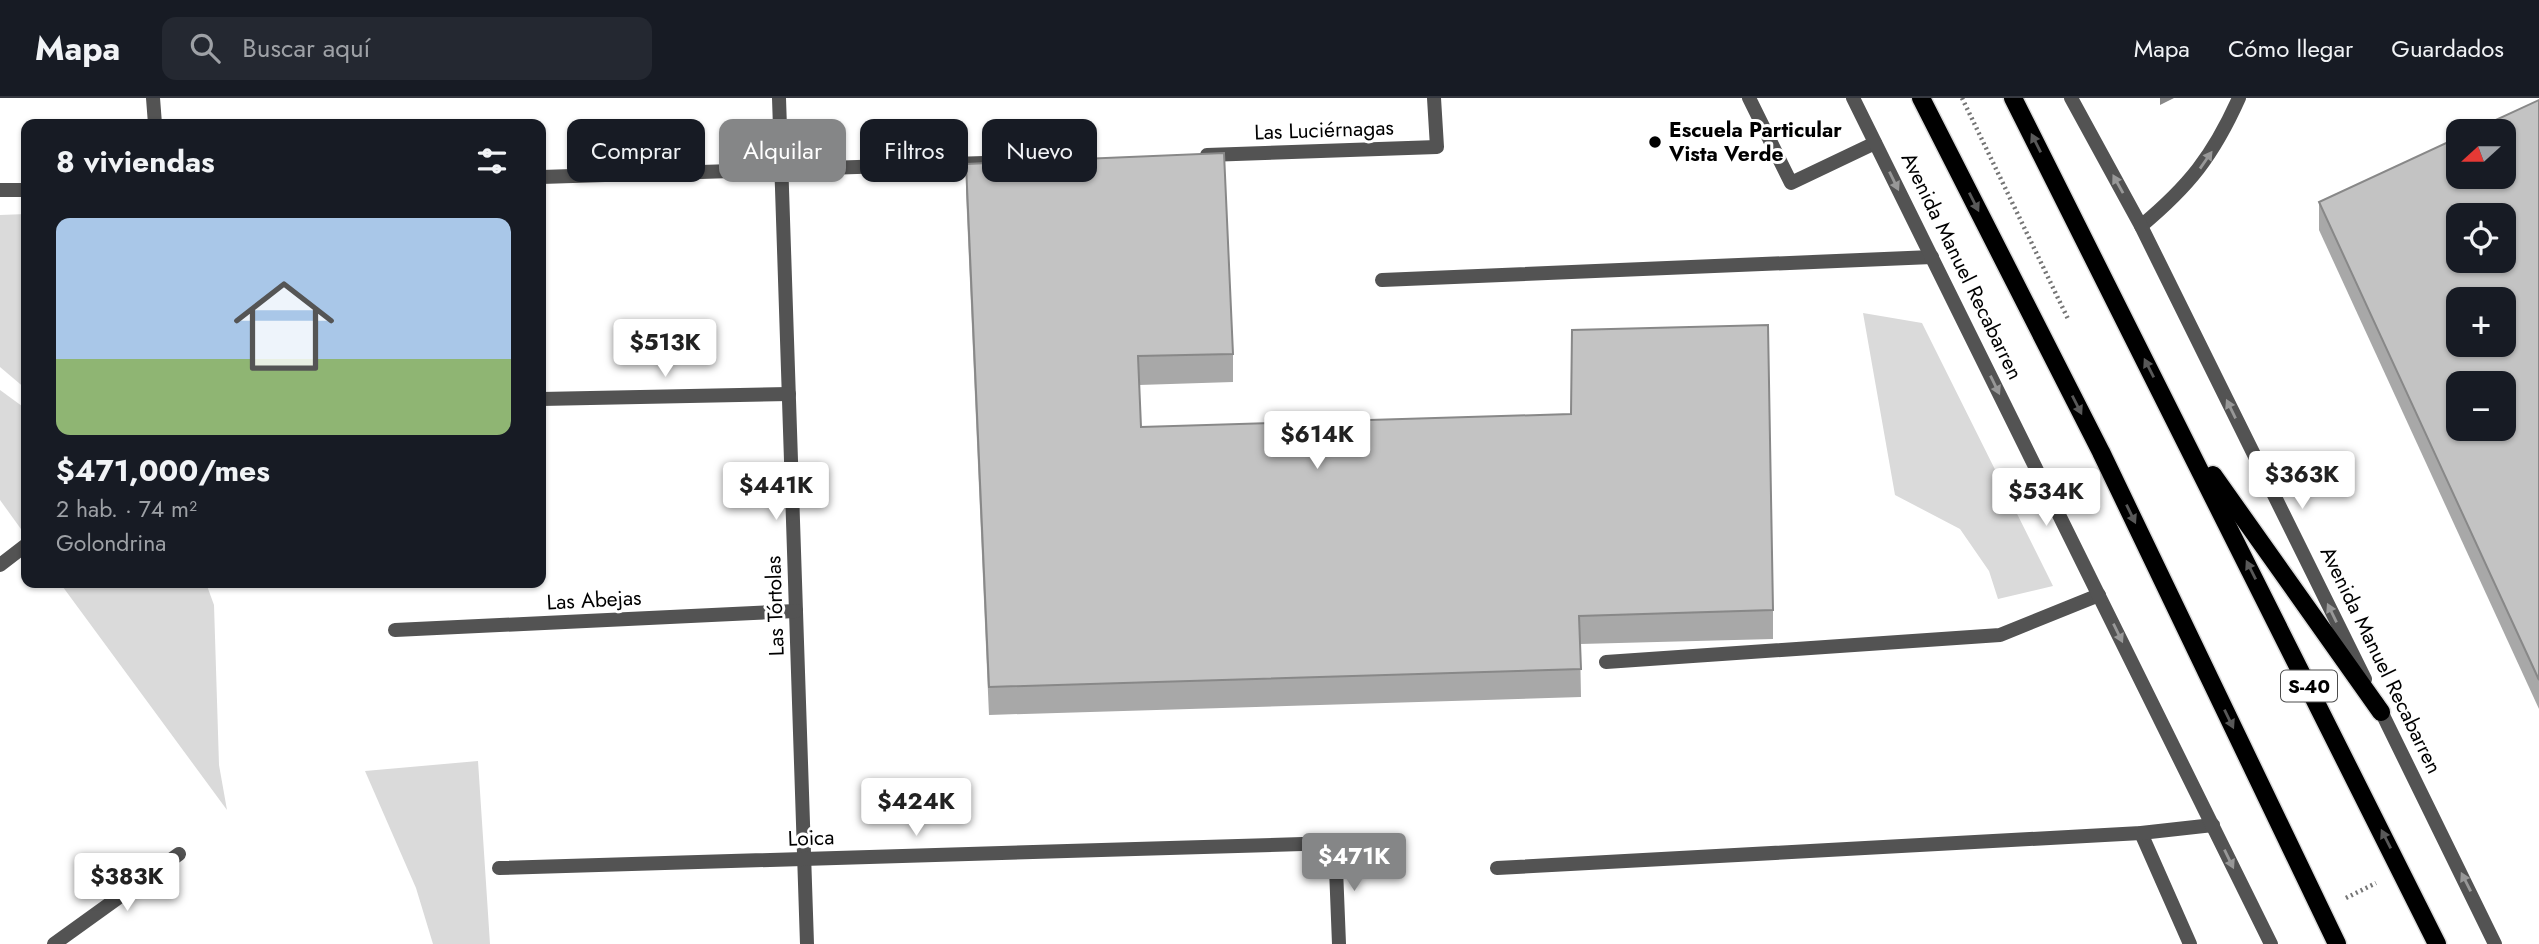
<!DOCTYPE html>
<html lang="es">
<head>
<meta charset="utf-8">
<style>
	:root { --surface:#171b24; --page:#242831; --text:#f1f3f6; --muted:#9ea1a6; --line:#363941; --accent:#858687 }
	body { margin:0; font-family:Jost,sans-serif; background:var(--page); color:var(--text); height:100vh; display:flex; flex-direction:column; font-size:26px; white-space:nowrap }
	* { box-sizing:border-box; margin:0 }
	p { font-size:23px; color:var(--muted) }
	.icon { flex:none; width:38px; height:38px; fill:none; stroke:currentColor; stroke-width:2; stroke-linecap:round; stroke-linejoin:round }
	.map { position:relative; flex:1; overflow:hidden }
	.sheet { position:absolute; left:21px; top:21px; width:525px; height:469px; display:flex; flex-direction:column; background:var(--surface); border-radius:14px; box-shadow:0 2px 5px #0004 }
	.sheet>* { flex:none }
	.top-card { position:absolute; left:567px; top:21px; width:665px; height:63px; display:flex; gap:14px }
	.needle { width:46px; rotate:249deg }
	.tools { position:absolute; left:2446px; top:21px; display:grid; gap:14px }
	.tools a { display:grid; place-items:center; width:70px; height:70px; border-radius:14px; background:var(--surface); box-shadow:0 2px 5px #0004; font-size:35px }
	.price { position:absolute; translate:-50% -60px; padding:0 16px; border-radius:7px; background:#fff; color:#222; font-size:23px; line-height:46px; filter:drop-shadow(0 2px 4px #0008) }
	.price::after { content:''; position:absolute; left:50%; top:42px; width:21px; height:16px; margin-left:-10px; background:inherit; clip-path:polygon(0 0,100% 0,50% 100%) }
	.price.on { background:var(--accent); color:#fff }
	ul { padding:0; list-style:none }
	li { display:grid; align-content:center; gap:14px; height:371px; padding:0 35px }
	li span { display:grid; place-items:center; height:217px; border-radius:14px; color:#555 }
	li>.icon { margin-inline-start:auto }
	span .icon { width:126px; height:126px; fill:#fffc; stroke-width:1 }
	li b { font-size:30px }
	h2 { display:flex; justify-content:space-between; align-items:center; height:84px; padding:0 35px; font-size:30px }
	.pill { padding:0 24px; border-radius:14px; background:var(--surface); box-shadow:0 2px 5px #0004; font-size:24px; line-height:63px }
	.pill.on { background:var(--accent); color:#fff }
	header { display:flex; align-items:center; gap:42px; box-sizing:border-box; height:98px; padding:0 35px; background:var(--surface); border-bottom:2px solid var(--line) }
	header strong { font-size:33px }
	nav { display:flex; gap:38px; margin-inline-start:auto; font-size:24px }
	.search { width:490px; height:63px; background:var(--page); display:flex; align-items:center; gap:18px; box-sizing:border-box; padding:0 24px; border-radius:14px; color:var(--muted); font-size:26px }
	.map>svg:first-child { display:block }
	.green { fill:#dadada }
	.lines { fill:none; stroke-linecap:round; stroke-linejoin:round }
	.primary-casing { stroke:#dbdbdb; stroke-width:21 }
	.path { stroke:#757575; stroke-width:4.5; stroke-dasharray:2 3.5; stroke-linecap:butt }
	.service { stroke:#535353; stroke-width:14 }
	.minor { stroke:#535353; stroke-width:14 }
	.primary { stroke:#000; stroke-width:18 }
	.wall { fill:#a8a8a8 }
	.shaded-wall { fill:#888 }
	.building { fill:#c3c3c3; stroke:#888; stroke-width:2; fill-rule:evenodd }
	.oneway { fill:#595959 }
	.oneway2 { fill:#989898 }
	.poi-dot { fill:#000; stroke:#fff; stroke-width:2.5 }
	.labels { text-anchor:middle; stroke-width:6; stroke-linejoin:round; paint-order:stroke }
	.shield { fill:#fff; stroke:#4c4c4c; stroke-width:2 }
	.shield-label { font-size:19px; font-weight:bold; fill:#000 }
	.street-label { font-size:21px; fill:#000; stroke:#fff }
	.poi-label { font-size:21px; font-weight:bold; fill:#000; stroke:#fff; text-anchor:start }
</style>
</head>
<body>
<header>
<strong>Mapa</strong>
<div class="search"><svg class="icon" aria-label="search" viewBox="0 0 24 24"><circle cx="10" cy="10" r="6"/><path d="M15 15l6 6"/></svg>Buscar aquí</div>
<nav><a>Mapa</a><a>Cómo llegar</a><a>Guardados</a></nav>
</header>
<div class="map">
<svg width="2539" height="846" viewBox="0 0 2539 846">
	<rect width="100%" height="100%" fill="#fff"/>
	<g class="green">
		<polygon points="26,116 26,291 0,269 0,117"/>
		<polygon points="1863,215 1922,225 2053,488 1998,501 1989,473 1960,431 1895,397"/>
		<polygon points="0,292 26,311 26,438 0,402"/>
		<polygon points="60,485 206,485 214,507 219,667 227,712"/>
		<polygon points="478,663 490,846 433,846 416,790 365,673"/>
	</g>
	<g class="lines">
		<defs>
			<g id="primary">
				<polyline points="1921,0 2101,354 2337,846"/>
				<polyline points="2013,0 2437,846"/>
				<polyline points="2213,377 2381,614"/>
			</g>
		</defs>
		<use href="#primary" class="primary-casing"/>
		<g class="path">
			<polyline points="1962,0 2069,223"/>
			<polyline points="2346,800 2376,785"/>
		</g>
		<g class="service">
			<polyline points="1749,0 1791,85 1875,45"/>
			<path d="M2141,128c48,-40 72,-70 98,-128"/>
			<polyline points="1382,182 1932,159"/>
			<polyline points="1606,564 2000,537 2099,497"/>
			<polyline points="2141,735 2190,846"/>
			<polyline points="1497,770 2141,735 2213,727"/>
		</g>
		<g class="minor">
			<polyline points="153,0 155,26"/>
			<polyline points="779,0 807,846"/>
			<polyline points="1853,0 2271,846"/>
			<polyline points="2071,0 2141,128 2365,581"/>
			<polyline points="1207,57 1437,49 1434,0"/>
			<polyline points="541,79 984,65"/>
			<polyline points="0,92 26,92"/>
			<polyline points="541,301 789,296"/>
			<polyline points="0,467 26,447"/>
			<polyline points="395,532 796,513"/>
			<polyline points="2377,605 2495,846"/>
			<polyline points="499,770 1335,745 1339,846"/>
			<polyline points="54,846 179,756"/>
		</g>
		<use href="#primary" class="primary"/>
	</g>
	<g class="wall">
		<polygon points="2539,2 2539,611 2319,132 2319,104"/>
		<polygon points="966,66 1233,256 1233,284 1139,287 1141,329 1773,512 1773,541 1580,546 1581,599 989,617 966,94"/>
	</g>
	<polygon class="shaded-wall" points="2160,0 2174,0 2160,7"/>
	<g class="building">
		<path d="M2539,2v580l-220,-478 140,-65v40h45v-46h-32zM2459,117h45v46h-45zM2459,201h45v46h-45zM2459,285h45v46h-45z"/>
		<polygon points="1224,55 1233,256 1138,258 1141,329 1571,316 1572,232 1768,227 1773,512 1579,518 1581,571 989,589 966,66"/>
	</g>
	<defs><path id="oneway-solid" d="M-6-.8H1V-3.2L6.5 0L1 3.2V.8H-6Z" transform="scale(1.75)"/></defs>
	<g class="oneway">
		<use href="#oneway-solid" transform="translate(2036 45) rotate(-117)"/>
		<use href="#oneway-solid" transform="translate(1974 104) rotate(63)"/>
		<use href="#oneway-solid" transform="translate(2149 270) rotate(-117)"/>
		<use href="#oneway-solid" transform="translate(2077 307) rotate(63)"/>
		<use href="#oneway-solid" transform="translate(2131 416) rotate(64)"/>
		<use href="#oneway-solid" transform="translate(2251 472) rotate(-117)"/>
		<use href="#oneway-solid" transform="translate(2229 621) rotate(64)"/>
		<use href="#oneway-solid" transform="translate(2386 741) rotate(-117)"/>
	</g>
	<g class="oneway2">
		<use href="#oneway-solid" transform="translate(2206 62) rotate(-55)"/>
		<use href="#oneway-solid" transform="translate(1894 83) rotate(64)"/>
		<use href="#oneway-solid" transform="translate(2118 86) rotate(-119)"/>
		<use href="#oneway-solid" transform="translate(1995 287) rotate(64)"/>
		<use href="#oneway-solid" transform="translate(2231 311) rotate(-116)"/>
		<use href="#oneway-solid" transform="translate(2332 515) rotate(-116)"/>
		<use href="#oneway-solid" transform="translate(2118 535) rotate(64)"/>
		<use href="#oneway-solid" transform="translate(2229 761) rotate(64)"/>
		<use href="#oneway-solid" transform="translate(2466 784) rotate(-117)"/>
	</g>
	<circle class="poi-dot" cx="1655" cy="44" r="7"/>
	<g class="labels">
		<rect class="shield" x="2281" y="572.5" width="56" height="31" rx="5"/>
		<g class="shield-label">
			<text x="2309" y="595">S-40</text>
		</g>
		<g class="street-label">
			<text transform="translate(1324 32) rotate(-2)" y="7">Las Luciérnagas</text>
			<text transform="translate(1962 168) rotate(64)" y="7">Avenida Manuel Recabarren</text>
			<text transform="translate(594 502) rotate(-3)" y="7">Las Abejas</text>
			<text transform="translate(775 508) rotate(-92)" y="7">Las Tórtolas</text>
			<text transform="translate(2381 562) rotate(64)" y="7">Avenida Manuel Recabarren</text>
			<text transform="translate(811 740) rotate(-2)" y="7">Loica</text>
		</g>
		<g class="poi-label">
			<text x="1669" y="39">Escuela Particular<tspan x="1669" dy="24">Vista Verde</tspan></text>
		</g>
	</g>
</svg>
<div class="tools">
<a><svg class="needle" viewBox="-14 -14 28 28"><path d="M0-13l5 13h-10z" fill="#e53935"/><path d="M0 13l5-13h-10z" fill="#9ea1a6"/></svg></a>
<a><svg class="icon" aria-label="locate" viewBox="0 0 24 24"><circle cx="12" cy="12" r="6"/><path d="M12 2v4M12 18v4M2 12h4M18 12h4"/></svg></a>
<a>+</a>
<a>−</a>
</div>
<b class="price" style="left:665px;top:281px">$513K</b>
<b class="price" style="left:1317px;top:373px">$614K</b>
<b class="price" style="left:2302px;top:413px">$363K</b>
<b class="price" style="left:776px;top:424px">$441K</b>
<b class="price" style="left:2046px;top:430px">$534K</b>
<b class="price" style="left:916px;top:740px">$424K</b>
<b class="price on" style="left:1354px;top:795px">$471K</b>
<b class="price" style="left:127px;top:815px">$383K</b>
<div class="top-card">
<a class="pill">Comprar</a>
<a class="pill on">Alquilar</a>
<a class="pill">Filtros</a>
<a class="pill">Nuevo</a>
</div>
<section class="sheet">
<h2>8 viviendas<svg class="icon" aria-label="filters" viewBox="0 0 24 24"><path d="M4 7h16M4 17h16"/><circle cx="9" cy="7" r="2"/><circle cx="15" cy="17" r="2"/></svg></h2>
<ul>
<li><span style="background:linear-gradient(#a9c7e8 65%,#8fb573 0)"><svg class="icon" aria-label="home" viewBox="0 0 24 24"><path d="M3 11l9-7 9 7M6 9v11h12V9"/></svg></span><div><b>$471,000/mes</b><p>2 hab. · 74 m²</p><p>Golondrina</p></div></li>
</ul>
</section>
</div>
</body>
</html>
